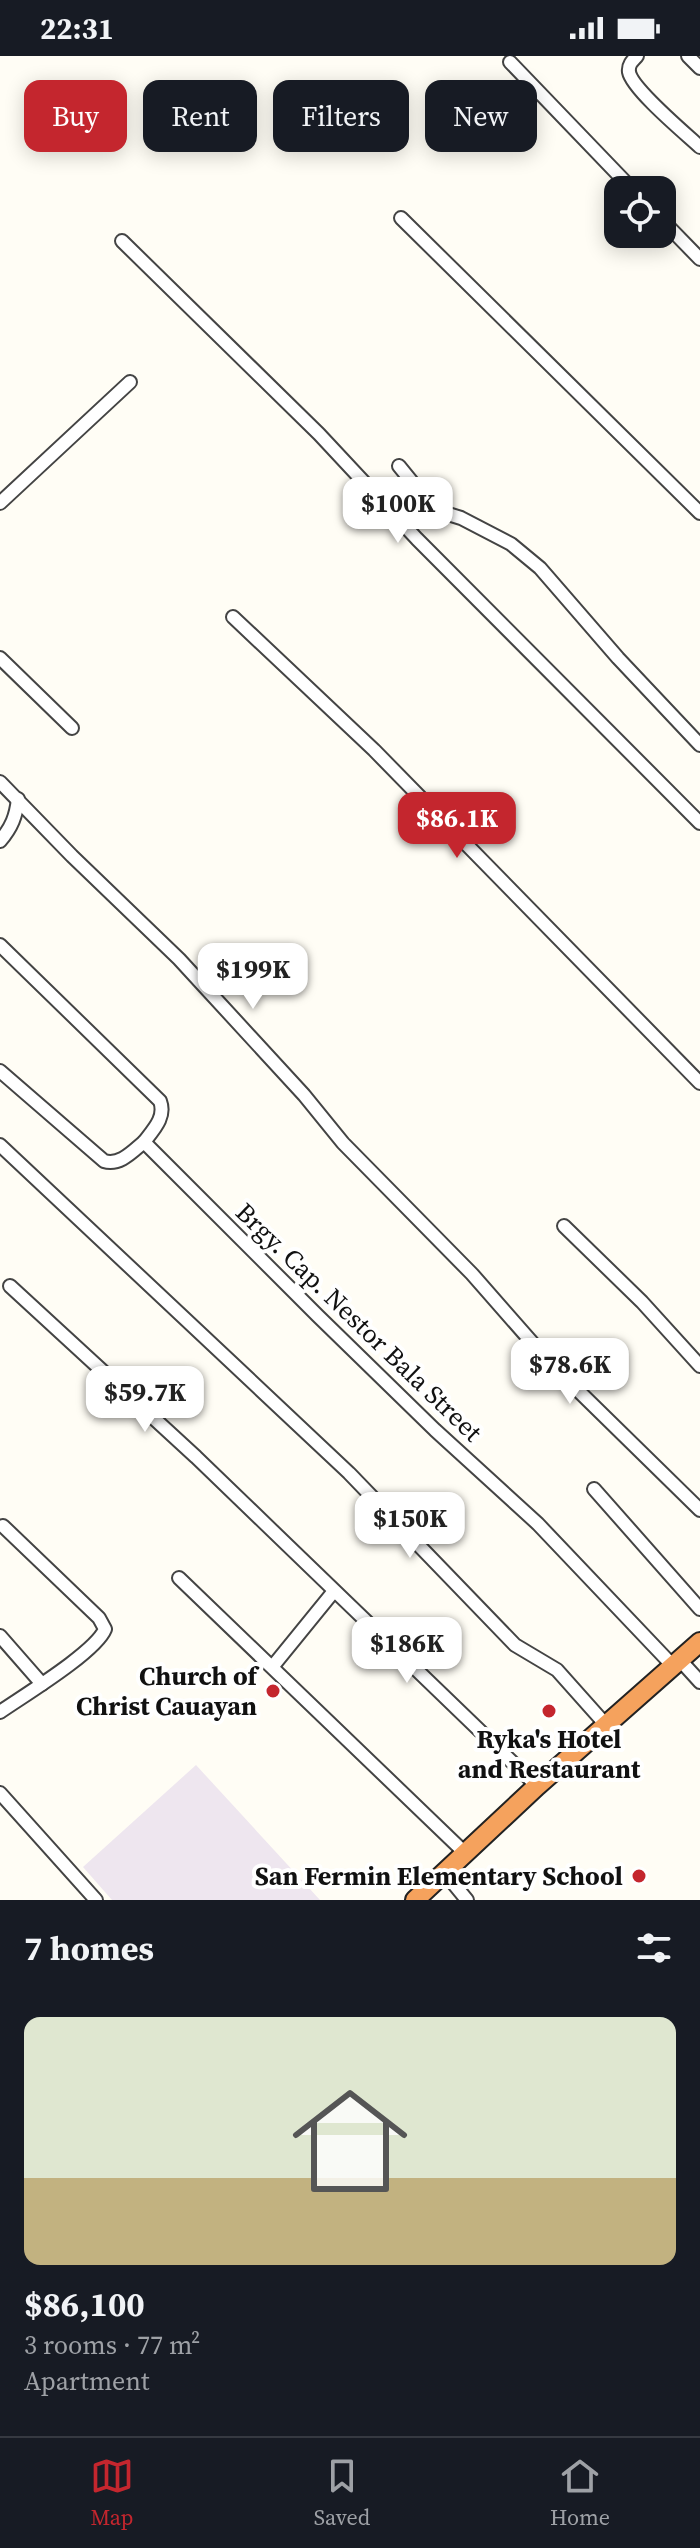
<!DOCTYPE html>
<html lang="en">
<head>
<meta charset="utf-8">
<style>
	:root { --surface:#171b24; --page:#20242c; --text:#f1f3f6; --muted:#9ea1a6; --line:#363941; --accent:#c4262e }
	body { margin:0; font-family:"Source Serif 4",serif; background:var(--page); color:var(--text); height:100vh; display:flex; flex-direction:column; font-size:30px; white-space:nowrap }
	* { box-sizing:border-box; margin:0 }
	p { font-size:26px; color:var(--muted) }
	.icon { flex:none; width:44px; height:44px; fill:none; stroke:currentColor; stroke-width:2; stroke-linecap:round; stroke-linejoin:round }
	.map { position:relative; height:1844px; overflow:hidden }
	.side { display:flex; flex-direction:column; background:var(--surface); flex:1 }
	.side>* { flex:none }
	.banner { position:absolute; left:24px; top:24px; width:652px; height:72px; display:flex; gap:16px }
	.buttons { position:absolute; left:604px; top:120px; display:grid; gap:16px }
	.buttons a { display:grid; place-items:center; width:72px; height:72px; border-radius:16px; background:var(--surface); box-shadow:0 4px 20px #0003; font-size:40px }
	.price { position:absolute; translate:-50% -68px; padding:0 18px; border-radius:16px; background:#fff; color:#222; font-size:26px; line-height:52px; filter:drop-shadow(0 2px 4px #0008) }
	.price::after { content:''; position:absolute; left:50%; top:48px; width:24px; height:18px; margin-left:-12px; background:inherit; clip-path:polygon(0 0,100% 0,50% 100%) }
	.price.current { background:var(--accent); color:#fff }
	ul { padding:0; list-style:none }
	li { display:grid; align-content:center; gap:16px; height:424px; padding:0 24px }
	li span { display:grid; place-items:center; height:248px; border-radius:16px; color:#555 }
	li>.icon { margin-inline-start:auto }
	span .icon { width:144px; height:144px; fill:#fffc; stroke-width:1 }
	li b { font-size:34px }
	h2 { display:flex; justify-content:space-between; align-items:center; height:96px; padding:0 24px; font-size:34px }
	.pill { padding:0 28px; border-radius:16px; background:var(--surface); box-shadow:0 4px 20px #0003; font-size:28px; line-height:72px }
	.pill.current { background:var(--accent); color:#fff }
	.status { display:flex; justify-content:space-between; align-items:center; height:56px; padding:0 40px; background:var(--surface); direction:ltr }
	.status svg { height:22px; fill:currentColor }
	.tabs { display:flex; justify-content:space-around; align-items:center; height:112px; border-top:2px solid var(--line); background:var(--surface); font-size:22px; color:var(--muted) }
	.tabs a { display:grid; justify-items:center; gap:4px }
	.tabs .current { color:var(--accent) }
	.map>svg:first-child { display:block }
	.industrial { fill:#eee6ef }
	.lines { fill:none; stroke-linecap:round; stroke-linejoin:round }
	.minor-casing { stroke:#444; stroke-width:16 }
	.highway-casing { stroke:#222; stroke-width:22 }
	.minor { stroke:#fff; stroke-width:12 }
	.highway { stroke:#f5a25d; stroke-width:18 }
	.poi-dot { fill:#c4262e; stroke:#fff; stroke-width:3 }
	.labels { text-anchor:middle; stroke-width:8; stroke-linejoin:round; paint-order:stroke }
	.street-label { font-size:26px; fill:#111; stroke:#fff }
	.poi-label { font-size:26px; font-weight:bold; fill:#111; stroke:#fff; text-anchor:end }
</style>
</head>
<body>
<div class="status"><b>22:31</b><svg viewBox="0 0 49 12"><path d="M0 12V9h3v3zM5 12V6h3v6zM10 12V3h3v9zM15 12V0h3v12zM26 1h20v11H26zM47 4h2v5h-2z"/></svg></div>
<div class="map">
<svg width="700" height="1844" viewBox="0 0 700 1844">
	<rect width="100%" height="100%" fill="#fffdf5"/>
	<polygon class="industrial" points="196,1709 320,1844 112,1844 83,1811"/>
	<g class="lines">
		<defs>
			<g id="minor">
				<path d="M637,0c-5,5 -9,9 -8,16 3,17 57,62 71,75"/>
				<polyline points="688,0 700,12"/>
				<polyline points="510,6 633,134"/>
				<polyline points="401,162 700,457"/>
				<polyline points="662,164 700,203"/>
				<polyline points="122,185 319,378 417,483 700,767"/>
				<polyline points="399,410 425,442 445,457 461,462 511,488 540,512 618,602 700,689"/>
				<polyline points="0,447 130,326"/>
				<polyline points="233,561 374,694 700,1027"/>
				<polyline points="0,602 72,672"/>
				<polyline points="0,726 72,800 179,903 304,1039 343,1087 472,1218 551,1308 700,1454"/>
				<path d="M0,785c12,-14 16,-25 18,-42"/>
				<path d="M0,889l160,156c6,16 -6,28 -16,41"/>
				<path d="M0,1015l104,90c16,5 29,-10 40,-19l174,174 117,114 103,94 135,142"/>
				<polyline points="0,1089 349,1417 515,1589 557,1614 606,1669"/>
				<polyline points="564,1170 642,1246 700,1310"/>
				<polyline points="10,1230 196,1401 537,1730"/>
				<polyline points="594,1433 700,1553"/>
				<polyline points="179,1522 465,1797"/>
				<polyline points="0,1580 42,1628"/>
				<polyline points="680,1604 700,1626"/>
				<polyline points="273,1610 334,1535"/>
				<path d="M0,1656c23,-16 96,-60 105,-83l-6,-11 -96,-92"/>
				<polyline points="0,1737 96,1844"/>
				<polyline points="444,1816 467,1844"/>
			</g>
			<polyline id="highway" points="415,1844 537,1730 700,1586"/>
		</defs>
		<use href="#minor" class="minor-casing"/>
		<use href="#highway" class="highway-casing"/>
		<use href="#minor" class="minor"/>
		<use href="#highway" class="highway"/>
	</g>
	<g class="poi-dot">
		<circle cx="273" cy="1635" r="8"/>
		<circle cx="549" cy="1655" r="8"/>
		<circle cx="639" cy="1820" r="8"/>
	</g>
	<g class="labels">
		<g class="street-label">
			<text transform="translate(359 1266) rotate(44)" y="9">Brgy. Cap. Nestor Bala Street</text>
		</g>
		<g class="poi-label">
			<text x="257" y="1629">Church of<tspan x="257" dy="30">Christ Cauayan</tspan></text>
			<text x="549" y="1692" text-anchor="middle">Ryka's Hotel<tspan x="549" dy="30">and Restaurant</tspan></text>
			<text x="623" y="1829">San Fermin Elementary School</text>
		</g>
	</g>
</svg>
<div class="buttons">
<a><svg class="icon" aria-label="locate" viewBox="0 0 24 24"><circle cx="12" cy="12" r="6"/><path d="M12 2v4M12 18v4M2 12h4M18 12h4"/></svg></a>
</div>
<b class="price" style="left:398px;top:489px">$100K</b>
<b class="price current" style="left:457px;top:804px">$86.1K</b>
<b class="price" style="left:253px;top:955px">$199K</b>
<b class="price" style="left:570px;top:1350px">$78.6K</b>
<b class="price" style="left:145px;top:1378px">$59.7K</b>
<b class="price" style="left:410px;top:1504px">$150K</b>
<b class="price" style="left:407px;top:1629px">$186K</b>
<div class="banner">
<a class="pill current">Buy</a>
<a class="pill">Rent</a>
<a class="pill">Filters</a>
<a class="pill">New</a>
</div>
</div>
<section class="side">
<h2>7 homes<svg class="icon" aria-label="filters" viewBox="0 0 24 24"><path d="M4 7h16M4 17h16"/><circle cx="9" cy="7" r="2"/><circle cx="15" cy="17" r="2"/></svg></h2>
<ul>
<li><span style="background:linear-gradient(#dfe7d0 65%,#c2b280 0)"><svg class="icon" aria-label="home" viewBox="0 0 24 24"><path d="M3 11l9-7 9 7M6 9v11h12V9"/></svg></span><div><b>$86,100</b><p>3 rooms · 77 m²</p><p>Apartment</p></div></li>
</ul>
</section>
<nav class="tabs">
<a class="current"><svg class="icon" aria-label="map" viewBox="0 0 24 24"><path d="M3 6l6-2 6 2 6-2v14l-6 2-6-2-6 2zM9 4v14M15 6v14"/></svg>Map</a>
<a><svg class="icon" aria-label="saved" viewBox="0 0 24 24"><path d="M7 4h10v16l-5-4-5 4z"/></svg>Saved</a>
<a><svg class="icon" aria-label="home" viewBox="0 0 24 24"><path d="M3 11l9-7 9 7M6 9v11h12V9"/></svg>Home</a>
</nav>
</body>
</html>
